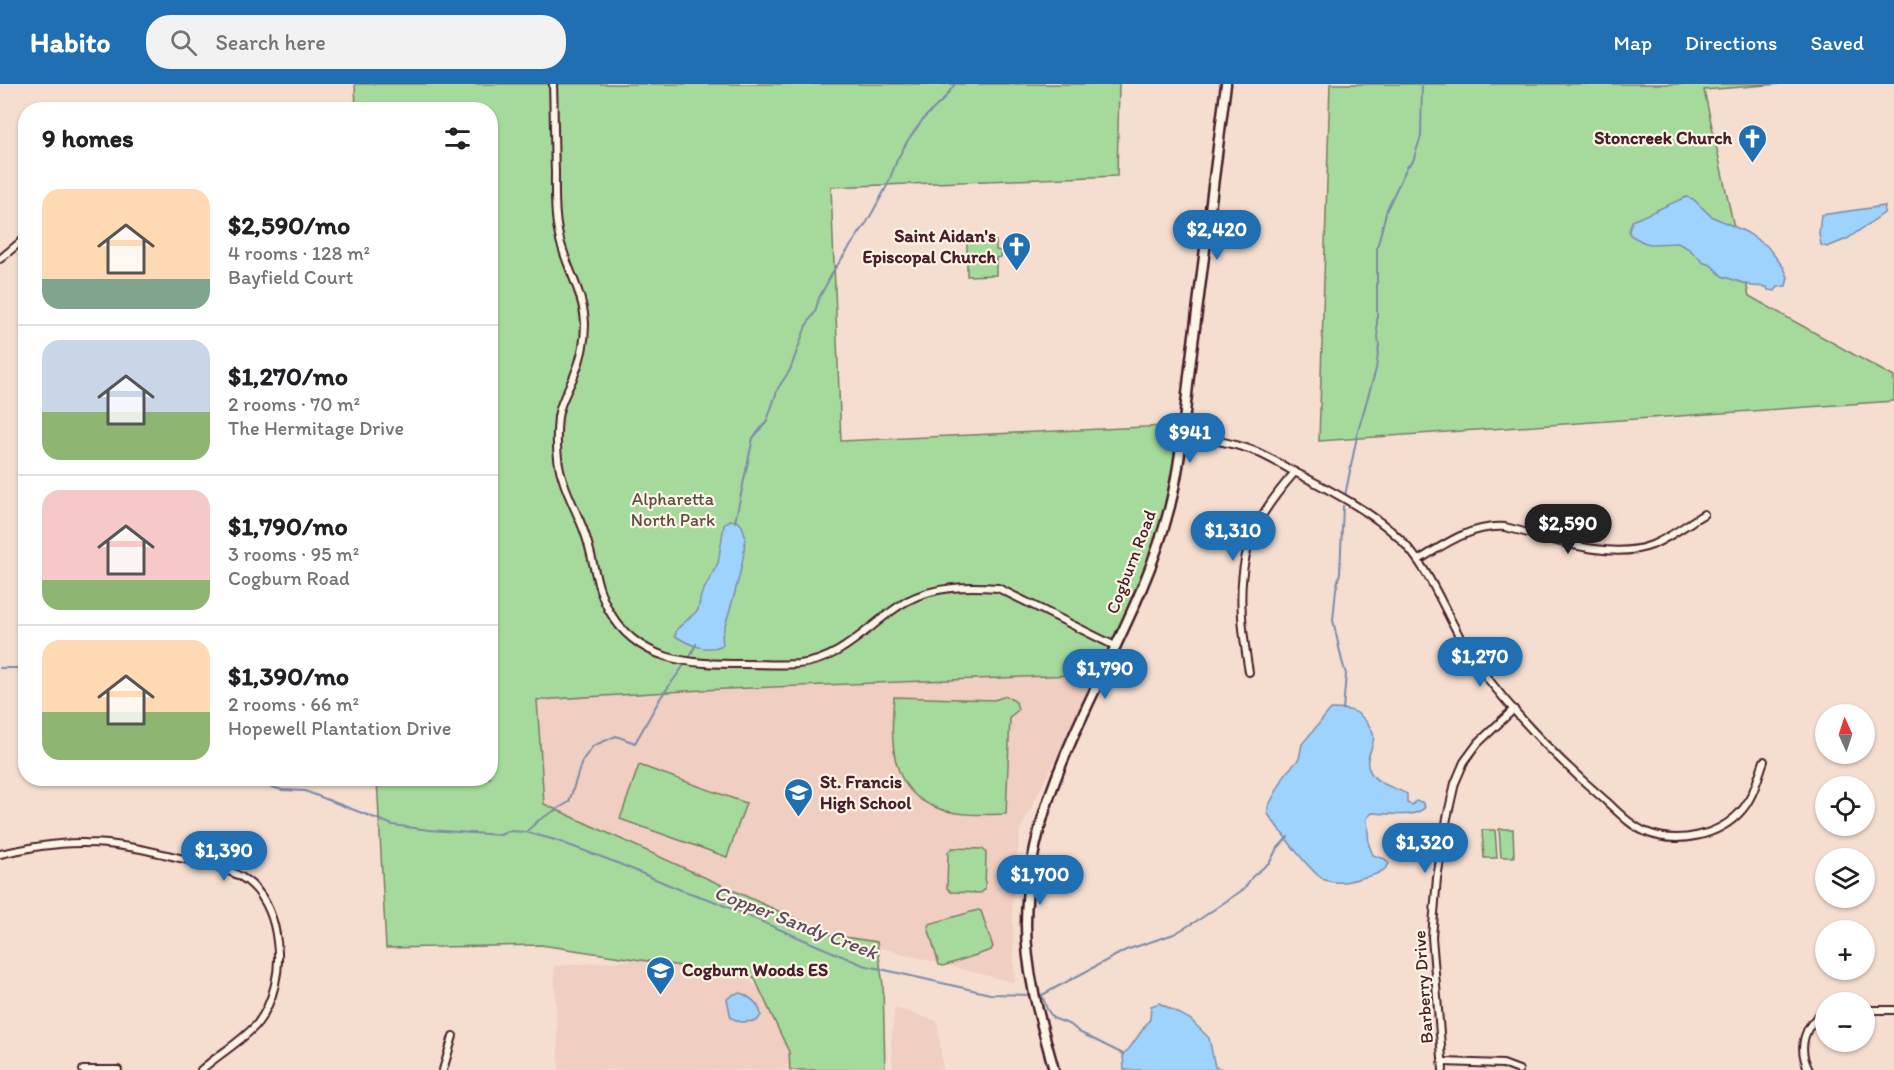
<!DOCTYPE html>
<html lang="en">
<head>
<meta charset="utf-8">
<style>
	:root { --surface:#fff; --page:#f2f2f2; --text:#202124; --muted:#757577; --line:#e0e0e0; --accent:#1f6fb2 }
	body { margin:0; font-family:Itim,sans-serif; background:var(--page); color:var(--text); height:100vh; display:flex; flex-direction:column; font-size:22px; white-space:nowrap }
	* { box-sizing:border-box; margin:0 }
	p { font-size:20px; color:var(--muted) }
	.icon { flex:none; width:33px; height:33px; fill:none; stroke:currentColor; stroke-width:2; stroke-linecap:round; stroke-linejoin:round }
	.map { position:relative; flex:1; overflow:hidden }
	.drawer { position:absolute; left:18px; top:18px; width:480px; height:684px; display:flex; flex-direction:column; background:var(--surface); border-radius:24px; box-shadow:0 2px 4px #0004 }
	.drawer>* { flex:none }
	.needle { width:39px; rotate:357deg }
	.fabs { position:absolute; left:1815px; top:620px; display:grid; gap:12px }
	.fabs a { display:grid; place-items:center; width:60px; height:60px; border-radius:50%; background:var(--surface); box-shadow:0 2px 4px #0004; font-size:30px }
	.price { position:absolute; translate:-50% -51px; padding:0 14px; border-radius:21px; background:var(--accent); color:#fff; font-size:20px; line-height:39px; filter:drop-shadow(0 2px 3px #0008) }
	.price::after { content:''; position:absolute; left:50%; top:36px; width:18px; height:14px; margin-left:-9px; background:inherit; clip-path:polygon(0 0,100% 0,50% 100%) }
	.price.current { background:#222; color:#fff }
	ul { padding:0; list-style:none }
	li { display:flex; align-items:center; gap:18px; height:150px; padding:0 24px }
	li+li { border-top:2px solid var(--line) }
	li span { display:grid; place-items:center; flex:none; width:168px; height:120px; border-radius:18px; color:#555 }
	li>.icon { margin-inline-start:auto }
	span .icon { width:72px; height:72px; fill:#fffc; stroke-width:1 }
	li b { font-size:26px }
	h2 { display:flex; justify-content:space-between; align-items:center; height:72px; padding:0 24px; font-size:26px }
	header { display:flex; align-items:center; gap:36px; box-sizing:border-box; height:84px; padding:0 30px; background:var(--accent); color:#fff }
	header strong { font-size:28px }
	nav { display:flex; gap:33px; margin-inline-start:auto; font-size:21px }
	.search { width:420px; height:54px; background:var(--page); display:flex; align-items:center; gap:15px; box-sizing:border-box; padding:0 21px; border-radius:24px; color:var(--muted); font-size:22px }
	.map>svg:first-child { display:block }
	.built { fill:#f0cec2 }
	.green { fill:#a6da9c; stroke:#787c64; stroke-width:1.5 }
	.water { fill:#9ed3fd; stroke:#7c8ba9; stroke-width:1.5 }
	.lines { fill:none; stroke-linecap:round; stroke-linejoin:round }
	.stream { stroke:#7c8ba9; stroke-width:2 }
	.street-casing { stroke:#4a1f2b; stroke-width:10 }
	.secondary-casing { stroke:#4a1f2b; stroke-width:13 }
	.street { stroke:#fcf5e5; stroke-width:6 }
	.secondary { stroke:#fcf5e5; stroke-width:8 }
	.labels { text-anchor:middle; stroke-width:4.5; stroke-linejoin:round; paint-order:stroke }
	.poi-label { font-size:18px; font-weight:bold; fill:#4a1f2b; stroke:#fcf5e5; text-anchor:end }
	.park-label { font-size:18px; fill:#614e47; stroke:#fcf5e5 }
	.street-label { font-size:18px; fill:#4a1f2b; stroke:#fcf5e5 }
	.water-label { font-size:20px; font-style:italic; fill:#5f4c60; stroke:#fcf5e5 }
</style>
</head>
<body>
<header>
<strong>Habito</strong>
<div class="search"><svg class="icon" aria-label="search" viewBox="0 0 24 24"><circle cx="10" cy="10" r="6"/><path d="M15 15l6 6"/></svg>Search here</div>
<nav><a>Map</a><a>Directions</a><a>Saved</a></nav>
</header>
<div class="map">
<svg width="1894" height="986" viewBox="0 0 1894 986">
	<rect width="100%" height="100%" fill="#f5ded0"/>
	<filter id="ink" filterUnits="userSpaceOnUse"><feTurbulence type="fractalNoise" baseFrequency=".0167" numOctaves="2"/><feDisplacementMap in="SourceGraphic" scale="12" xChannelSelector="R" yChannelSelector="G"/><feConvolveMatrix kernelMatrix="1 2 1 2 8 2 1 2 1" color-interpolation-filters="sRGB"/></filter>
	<g filter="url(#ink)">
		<g class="built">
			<polygon points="1098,590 1020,746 1012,822 1015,899 828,850 544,720 537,616 702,606"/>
			<polygon points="723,870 798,943 800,986 559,986 554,882"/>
			<polygon points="895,924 937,937 943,986 893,986 891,959"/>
		</g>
		<g class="green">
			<polygon points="355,0 1119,0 1117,92 831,103 841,357 1187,341 1161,440 1130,530 1098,590 702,606 537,616 544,720 831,851 877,858 883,901 885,986 790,986 789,968 754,893 541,861 386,864 377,695 490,694 490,26 356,25"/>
			<polygon points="1330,0 1779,0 1704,6 1749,212 1894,293 1894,317 1319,357"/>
			<polygon points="996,157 996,166 1001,167 1001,173 996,174 996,191 967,192 967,158"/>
			<path d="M1006,612l10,6 2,8 -8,7 -4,97c-23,1 -48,2 -69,-6 -48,-17 -47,-69 -43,-111l100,3z"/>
			<polygon points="639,681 746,719 727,773 620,735"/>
			<polygon points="1499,745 1513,745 1514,773 1501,773"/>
			<polygon points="1482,746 1495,746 1497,774 1484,774"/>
			<polygon points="952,764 983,765 986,769 985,805 981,809 951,808 947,804 948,768"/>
			<polygon points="978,826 981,827 993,863 991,866 943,882 939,881 928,843 929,840"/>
		</g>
		<g class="water">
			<polygon points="1686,113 1693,115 1711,132 1746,148 1767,162 1784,184 1788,193 1786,202 1778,203 1775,207 1768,206 1767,203 1752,202 1722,192 1711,181 1704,179 1689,165 1678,159 1650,160 1643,158 1630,151 1629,147 1632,137"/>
			<polygon points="1885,122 1884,129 1847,155 1827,163 1821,161 1819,149 1821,131"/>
			<path d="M730,436c5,1 9,1 12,6 11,18 -14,88 -20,110l1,9c-17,8 -33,0 -48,-9l2,-7 21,-19 3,-15 17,-32 6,-38z"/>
			<path d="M1331,625c19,0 26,0 37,15 4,6 7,10 5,18 -2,12 -10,19 -2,31 7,12 24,14 36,21v9l5,2 4,-4 6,1 3,5c-8,12 -39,6 -53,6l-5,5 2,27 4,10 12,4 4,5c-5,9 -17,12 -28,14 -11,3 -24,7 -36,2 -13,-5 -48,-53 -57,-66v-7l18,-34 13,-14 3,-15z"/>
			<path d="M741,909c10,5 18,10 20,22l-4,6 -16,1 -10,-4 -4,-19 7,-5z"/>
			<polygon points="1159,919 1190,935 1209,954 1215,983 1227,986 1124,986 1123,970 1129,965 1150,935 1151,922"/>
		</g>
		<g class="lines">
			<g class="stream">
				<polyline points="1345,412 1358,347 1376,285 1379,261 1377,245 1377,164 1387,125 1407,83 1413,77 1421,52 1422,0"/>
				<polyline points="735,438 753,354 767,337 778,304 790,286 806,242 815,228 819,214 834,186 867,138 887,102 897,76 908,56 924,34 944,15 955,0"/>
				<polyline points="0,584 26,584"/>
				<polyline points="1343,625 1346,590 1342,577 1333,536 1336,505 1340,489 1343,422"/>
				<polyline points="241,694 282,706 305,707 393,741 429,746 500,751 509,747 526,748 555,756 615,778 681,806 711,816 863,881 990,910 1031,911"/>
				<polyline points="526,748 539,736 569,718 582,677 593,662 616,652 635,659 661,613 690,573 696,560"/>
				<polyline points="1036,911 1042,911 1126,866 1174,850 1200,835 1244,805 1252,793 1270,778 1276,766 1288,753"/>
				<polyline points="1042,911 1047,925 1053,934 1071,941 1079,948 1123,970"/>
			</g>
			<defs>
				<g id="street">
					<path d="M553,0c1,29 1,59 2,88 0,19 -1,39 3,59 5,32 26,60 27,93 0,18 -4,36 -11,52 -6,14 -14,26 -16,41 -2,20 -2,44 5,63 6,19 16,36 22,54 9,25 10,51 23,75 30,54 82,55 137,55 17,0 36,1 53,0 46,-4 72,-42 109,-63 28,-15 60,-15 91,-13l117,58"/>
					<polyline points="0,175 24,155"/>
					<path d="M1181,351c25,3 48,7 71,15 13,5 25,12 37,19 35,18 83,42 111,70 37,37 49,90 81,131 37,48 79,92 125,131 12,11 25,25 40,31 31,13 74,4 96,-22 12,-14 16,-33 22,-49"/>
					<path d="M1419,476c27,-17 53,-35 86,-33 43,10 104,35 147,18 19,-8 35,-21 52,-31"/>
					<path d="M1249,588c-8,-47 -15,-103 8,-147 10,-20 24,-37 38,-53"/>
					<path d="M0,770c28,-6 57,-12 86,-11 37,0 72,10 107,18 20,5 43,9 59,24 15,14 23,36 25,57 4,27 -3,60 -20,82 -16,18 -38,30 -56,46"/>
					<polyline points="1864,926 1894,926"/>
					<polyline points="1443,978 1503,980 1519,986"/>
					<polyline points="83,986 118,986"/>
					<polyline points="443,986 453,952"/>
					<polyline points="1443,986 1432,853 1437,794 1447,734 1455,699 1464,678 1478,659 1514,625"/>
					<path d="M1809,986c-12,-22 -5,-47 17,-59"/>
				</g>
				<path id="secondary" d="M1054,986c-13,-48 -28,-95 -28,-145 0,-153 108,-276 144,-419 12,-48 15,-99 21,-147 12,-92 23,-183 35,-275"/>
			</defs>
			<use href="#street" class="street-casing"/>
			<use href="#secondary" class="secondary-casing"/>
			<use href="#street" class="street"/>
			<use href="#secondary" class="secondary"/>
		</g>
	</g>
	<defs>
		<symbol id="church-pin" viewBox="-11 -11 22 30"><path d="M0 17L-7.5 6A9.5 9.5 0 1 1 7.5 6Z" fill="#1f6fb2" stroke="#fcf5e5"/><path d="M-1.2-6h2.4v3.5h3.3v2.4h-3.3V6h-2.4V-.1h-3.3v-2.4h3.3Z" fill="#fff"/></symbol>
		<symbol id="school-pin" viewBox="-11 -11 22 30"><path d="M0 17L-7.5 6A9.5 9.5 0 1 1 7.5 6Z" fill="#1f6fb2" stroke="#fcf5e5"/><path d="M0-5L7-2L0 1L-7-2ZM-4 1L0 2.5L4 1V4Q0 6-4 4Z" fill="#fff"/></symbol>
	</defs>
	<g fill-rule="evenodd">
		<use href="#church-pin" x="1736" y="38" width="33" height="45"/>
		<use href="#church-pin" x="1000" y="146" width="33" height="45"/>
		<use href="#school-pin" x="782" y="692" width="33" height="45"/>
		<use href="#school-pin" x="644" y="870" width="33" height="45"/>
	</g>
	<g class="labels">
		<g class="poi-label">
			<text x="1732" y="60">Stoncreek Church</text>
			<text x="996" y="158">Saint Aidan's<tspan x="996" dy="21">Episcopal Church</tspan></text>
			<text x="820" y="704" text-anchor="start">St. Francis<tspan x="820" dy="21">High School</tspan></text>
			<text x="682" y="892" text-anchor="start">Cogburn Woods ES</text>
		</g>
		<g class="park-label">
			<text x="673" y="421">Alpharetta<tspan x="673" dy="21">North Park</tspan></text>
		</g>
		<g class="street-label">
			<text transform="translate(1131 478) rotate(-69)" y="6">Cogburn Road</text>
			<text transform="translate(1423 903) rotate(-94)" y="6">Barberry Drive</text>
		</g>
		<g class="water-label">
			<text transform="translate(796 838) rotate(21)" y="7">Copper Sandy Creek</text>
		</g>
	</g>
</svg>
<div class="fabs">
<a><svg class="needle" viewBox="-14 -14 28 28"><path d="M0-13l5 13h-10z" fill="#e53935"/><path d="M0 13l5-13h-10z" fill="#757577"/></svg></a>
<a><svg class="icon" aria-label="locate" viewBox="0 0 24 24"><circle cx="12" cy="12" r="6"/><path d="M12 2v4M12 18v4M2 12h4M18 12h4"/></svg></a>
<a><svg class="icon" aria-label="layers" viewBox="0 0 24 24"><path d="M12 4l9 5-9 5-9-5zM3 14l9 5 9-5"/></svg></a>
<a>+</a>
<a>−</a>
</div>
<b class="price" style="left:1217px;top:177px">$2,420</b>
<b class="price" style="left:1190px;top:380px">$941</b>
<b class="price current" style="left:1568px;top:471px">$2,590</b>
<b class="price" style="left:1233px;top:478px">$1,310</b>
<b class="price" style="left:1480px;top:604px">$1,270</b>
<b class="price" style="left:1105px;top:616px">$1,790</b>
<b class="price" style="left:1425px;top:790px">$1,320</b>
<b class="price" style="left:224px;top:798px">$1,390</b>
<b class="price" style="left:1040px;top:822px">$1,700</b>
<section class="drawer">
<h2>9 homes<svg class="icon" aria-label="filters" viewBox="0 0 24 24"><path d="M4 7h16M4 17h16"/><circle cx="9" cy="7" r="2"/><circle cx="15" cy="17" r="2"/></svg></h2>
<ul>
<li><span style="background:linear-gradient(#ffd9b3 75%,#7fa58c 0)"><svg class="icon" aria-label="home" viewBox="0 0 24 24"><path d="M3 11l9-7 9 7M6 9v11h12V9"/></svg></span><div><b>$2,590/mo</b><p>4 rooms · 128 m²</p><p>Bayfield Court</p></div></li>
<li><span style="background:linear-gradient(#c9d6e8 60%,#8fb573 0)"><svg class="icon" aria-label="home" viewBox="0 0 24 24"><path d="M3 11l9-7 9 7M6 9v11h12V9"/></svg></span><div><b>$1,270/mo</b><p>2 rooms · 70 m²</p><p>The Hermitage Drive</p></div></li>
<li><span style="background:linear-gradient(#f6c9c9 75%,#8fb573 0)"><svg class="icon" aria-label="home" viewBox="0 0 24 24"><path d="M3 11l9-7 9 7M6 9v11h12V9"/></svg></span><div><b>$1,790/mo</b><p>3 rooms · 95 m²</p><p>Cogburn Road</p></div></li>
<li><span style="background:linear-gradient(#ffd9b3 60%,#8fb573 0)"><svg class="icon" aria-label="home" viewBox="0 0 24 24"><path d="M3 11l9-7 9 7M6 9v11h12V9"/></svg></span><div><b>$1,390/mo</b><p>2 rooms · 66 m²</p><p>Hopewell Plantation Drive</p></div></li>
</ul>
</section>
</div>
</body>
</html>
